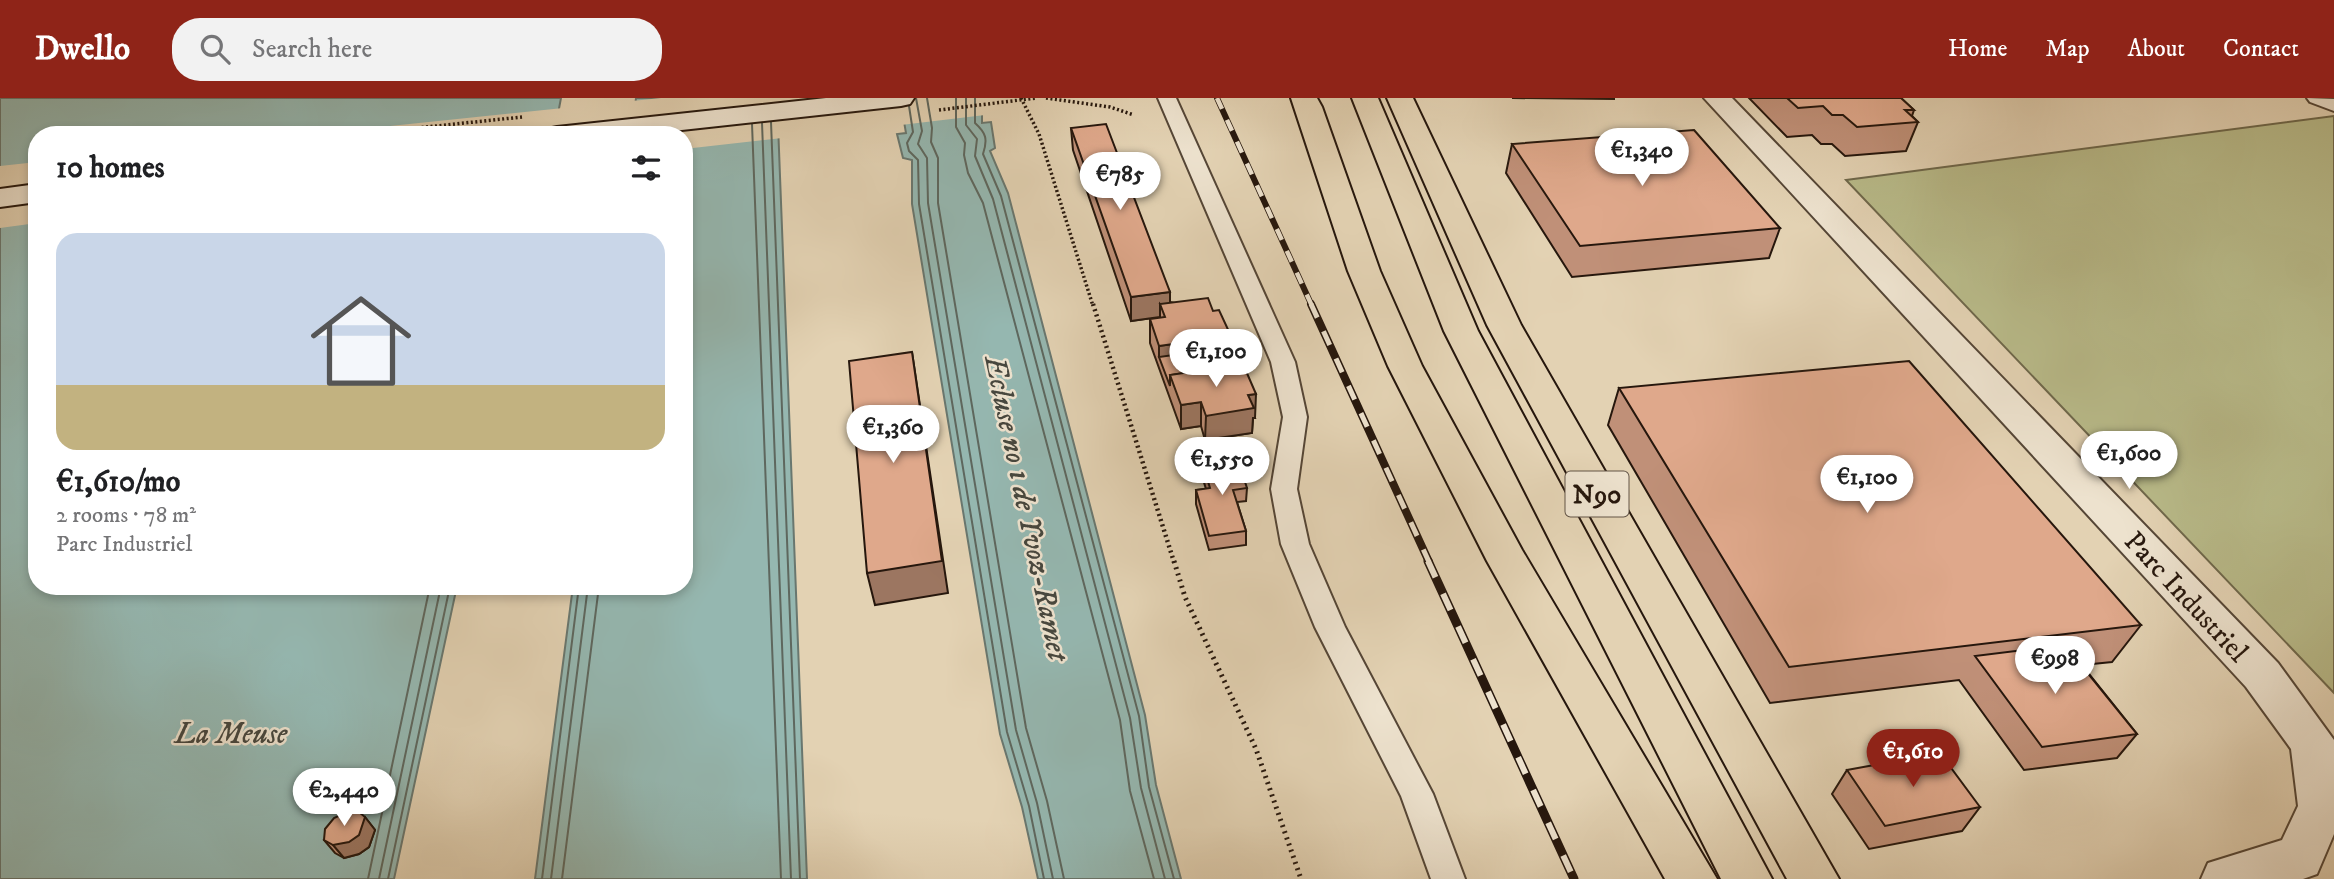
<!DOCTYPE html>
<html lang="en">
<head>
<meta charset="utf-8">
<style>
	:root { --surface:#fff; --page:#f2f2f2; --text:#202124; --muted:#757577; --line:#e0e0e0; --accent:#8f2418 }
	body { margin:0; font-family:"IM FELL DW Pica",serif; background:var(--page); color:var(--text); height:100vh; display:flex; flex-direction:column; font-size:26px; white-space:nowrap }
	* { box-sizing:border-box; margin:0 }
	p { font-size:23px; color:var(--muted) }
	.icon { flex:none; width:38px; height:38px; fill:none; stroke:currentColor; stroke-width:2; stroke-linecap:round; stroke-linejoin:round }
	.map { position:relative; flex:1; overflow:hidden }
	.details { position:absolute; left:28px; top:28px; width:665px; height:469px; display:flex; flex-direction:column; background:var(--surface); border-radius:28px; box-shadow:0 4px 10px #0003 }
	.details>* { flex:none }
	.price { position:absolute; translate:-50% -60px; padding:0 16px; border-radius:24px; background:#fff; color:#222; font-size:23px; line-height:46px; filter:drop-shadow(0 2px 4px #0008) }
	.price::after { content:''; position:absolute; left:50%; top:42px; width:21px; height:16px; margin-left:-10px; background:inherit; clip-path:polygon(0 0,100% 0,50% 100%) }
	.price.current { background:var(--accent); color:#fff }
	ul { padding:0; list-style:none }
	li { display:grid; align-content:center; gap:14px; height:371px; padding:0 28px }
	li+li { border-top:2px solid var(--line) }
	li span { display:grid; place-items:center; height:217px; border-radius:21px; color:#555 }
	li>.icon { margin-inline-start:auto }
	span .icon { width:126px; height:126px; fill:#fffc; stroke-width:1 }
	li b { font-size:30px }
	h2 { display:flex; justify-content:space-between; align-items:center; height:84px; padding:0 28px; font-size:30px }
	header { display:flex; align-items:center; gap:42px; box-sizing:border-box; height:98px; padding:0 35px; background:var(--accent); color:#fff }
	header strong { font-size:33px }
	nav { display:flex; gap:38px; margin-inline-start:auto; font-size:24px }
	.search { width:490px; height:63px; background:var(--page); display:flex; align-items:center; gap:18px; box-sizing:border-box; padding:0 24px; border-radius:28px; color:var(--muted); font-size:26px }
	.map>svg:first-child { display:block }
	.green { fill:#b8ba89; stroke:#6f684b; stroke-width:2 }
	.water { fill:#95b7b0; stroke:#69776f; stroke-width:2 }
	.pier { fill:#e3d2b3 }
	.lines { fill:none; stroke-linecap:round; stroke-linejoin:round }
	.shore { stroke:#5e675e; stroke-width:2 }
	.service-casing { stroke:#554636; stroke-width:4 }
	.minor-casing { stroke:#554636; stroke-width:4 }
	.secondary-casing { stroke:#26170d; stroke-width:4 }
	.trunk-casing { stroke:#26170d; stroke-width:4 }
	.path-far2 { stroke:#26170d; stroke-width:3.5; stroke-dasharray:2 2.5; stroke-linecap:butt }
	.path-far1 { stroke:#26170d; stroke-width:4.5; stroke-dasharray:2 3.5; stroke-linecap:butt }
	.path { stroke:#26170d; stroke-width:5; stroke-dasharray:2 4.5; stroke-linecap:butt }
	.service { fill:#ede2ce; fill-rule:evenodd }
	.minor { fill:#ede2ce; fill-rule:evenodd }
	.secondary { fill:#ede2ce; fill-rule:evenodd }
	.trunk { fill:#e3d2b3; fill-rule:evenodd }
	.rail-far2-casing { stroke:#26170d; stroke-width:6 }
	.rail-far1-casing { stroke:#26170d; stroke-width:8 }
	.rail-casing { stroke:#26170d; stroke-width:9 }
	.rail-far2 { stroke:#ede2ce; stroke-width:4.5; stroke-dasharray:12; stroke-linecap:butt }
	.rail-far1 { stroke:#ede2ce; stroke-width:5; stroke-dasharray:15; stroke-linecap:butt }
	.rail { stroke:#ede2ce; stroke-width:6; stroke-dasharray:18; stroke-linecap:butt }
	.wall { fill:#c09078; stroke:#26170d; stroke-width:2 }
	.shaded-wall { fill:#9c7661; stroke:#26170d; stroke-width:2 }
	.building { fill:#dfa88b; stroke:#26170d; stroke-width:2 }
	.labels { text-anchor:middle; stroke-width:5; stroke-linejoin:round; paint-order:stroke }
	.shield { fill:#ede2ce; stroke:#625447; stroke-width:2 }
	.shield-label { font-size:26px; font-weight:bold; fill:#26170d }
	.street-label { font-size:28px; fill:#26170d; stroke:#ede2ce }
	.water-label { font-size:30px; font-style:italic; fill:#47473e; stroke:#ede2ce }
</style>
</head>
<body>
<header>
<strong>Dwello</strong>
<div class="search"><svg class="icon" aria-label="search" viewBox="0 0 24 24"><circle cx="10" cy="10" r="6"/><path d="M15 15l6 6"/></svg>Search here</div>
<nav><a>Home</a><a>Map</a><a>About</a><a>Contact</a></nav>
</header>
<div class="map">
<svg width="2334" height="781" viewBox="0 0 2334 781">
	<rect width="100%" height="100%" fill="#e3d2b3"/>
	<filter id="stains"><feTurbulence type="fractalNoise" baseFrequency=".00286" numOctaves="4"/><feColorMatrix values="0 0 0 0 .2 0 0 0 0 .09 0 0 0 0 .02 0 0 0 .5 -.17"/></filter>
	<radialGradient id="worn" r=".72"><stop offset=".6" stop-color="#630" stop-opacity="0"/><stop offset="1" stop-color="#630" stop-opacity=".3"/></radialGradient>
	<polygon class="green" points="2334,18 2334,595 1846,82"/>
	<g class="water">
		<polygon points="0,0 561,0 554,37 37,37 37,488 457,488 394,781 0,781"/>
		<polygon points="636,0 777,0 807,781 535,781 573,488 684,488 684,37 632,37"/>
		<polygon points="900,0 982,0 982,25 991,24 995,50 990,53 1008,95 1145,617 1156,687 1181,781 1038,781 1022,709 1000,636 912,106 912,62 903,60 897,36 906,35"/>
	</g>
	<g class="pier">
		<polygon points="661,0 781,0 782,40 684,51 684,37 629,37 632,3"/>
		<polygon points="897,0 986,0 985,17 901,27"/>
		<polygon points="563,10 558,37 304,37"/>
		<polygon points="37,64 37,125 0,130 0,68"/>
	</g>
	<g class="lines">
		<g class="shore">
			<polyline points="916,0 922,33 918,46 927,60 928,105 1016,632 1037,705 1053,781"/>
			<polyline points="927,0 932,30 931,44 938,60 938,105 1026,630 1047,703 1064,781"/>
			<polyline points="956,0 956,29 965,45 964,57 968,75 983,105 1120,622 1130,693 1154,781"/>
			<polyline points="966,0 966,27 977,41 975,58 993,101 1130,620 1141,690 1165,781"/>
			<path d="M975,0v25c11,10 13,16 8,31l18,42 138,520 10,71 25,92"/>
			<polyline points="909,8 913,34 907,45 909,53 918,62 919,106 1007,634 1029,708 1044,781"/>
			<polyline points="771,24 800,781"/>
			<polyline points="762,25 791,781"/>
			<polyline points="752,26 781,781"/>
			<polyline points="368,781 430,488"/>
			<polyline points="379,781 441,488"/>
			<polyline points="388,781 450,488"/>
			<polyline points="542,781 579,488"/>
			<polyline points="551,781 588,488"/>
			<polyline points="562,781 599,488"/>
		</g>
		<defs>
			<g id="service">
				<polygon points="1158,0 1176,0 1295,264 1307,319 1297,391 1309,446 1345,529 1433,696 1465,781 1431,781 1401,698 1315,529 1281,446 1271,391 1283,319 1271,264"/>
				<polygon points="2307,0 2334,1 2334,13 2310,4"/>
			</g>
			<polygon id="minor" points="1704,0 1732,0 2278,565 2334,642 2334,736 2317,776 2303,781 2201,781 2208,765 2282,742 2298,708 2291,651 2246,589"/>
			<g id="secondary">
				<polygon points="826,0 914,0 910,6 901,8 636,37 543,37 547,31 557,29"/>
				<polygon points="37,86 37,104 0,109 0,91"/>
			</g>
			<g id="trunk">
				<polygon points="1291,0 1317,0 1322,9 1380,173 1422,268 1522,452 1717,781 1665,781 1487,463 1388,268 1348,173"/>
				<polygon points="1352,0 1378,0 1478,233 1772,781 1721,781 1444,233"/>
				<polygon points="1387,0 1413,0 1521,227 1839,781 1787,781 1487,227"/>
			</g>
		</defs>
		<use href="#service" class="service-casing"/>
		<use href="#minor" class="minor-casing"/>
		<use href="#secondary" class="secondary-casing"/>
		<use href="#trunk" class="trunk-casing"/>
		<g class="path-far2">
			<polyline points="1021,0 1039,36 1093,208"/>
			<polyline points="1046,0 1110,9 1134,17"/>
			<polyline points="939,12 1036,0"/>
			<polyline points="350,37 522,19"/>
		</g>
		<polyline class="path-far1" points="1093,206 1174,464"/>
		<polyline class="path" points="1174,463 1185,499 1256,651 1301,781"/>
		<use href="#service" class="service"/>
		<use href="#minor" class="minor"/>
		<use href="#secondary" class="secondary"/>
		<use href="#trunk" class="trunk"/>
		<defs>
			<polyline id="rail-far2" points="1217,0 1312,208"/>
			<polyline id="rail-far1" points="1311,206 1429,464"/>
			<polyline id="rail" points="1428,463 1574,781"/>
		</defs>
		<use href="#rail-far2" class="rail-far2-casing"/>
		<use href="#rail-far1" class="rail-far1-casing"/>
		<use href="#rail" class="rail-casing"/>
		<use href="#rail-far2" class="rail-far2"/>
		<use href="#rail-far1" class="rail-far1"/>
		<use href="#rail" class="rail"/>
	</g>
	<g class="wall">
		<polygon points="1512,0 1614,0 1614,1"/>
		<polygon points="1749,0 1901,0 1914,12 1912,18 1918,24 1906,53 1845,58 1832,46 1821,46 1812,37 1787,39"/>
		<polygon points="1071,30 1170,194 1170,204 1213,213 1231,238 1230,249 1255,320 1253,320 1252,335 1205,342 1201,328 1181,331 1150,245 1150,221 1160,220 1160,219 1131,223 1073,52"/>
		<polygon points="1512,46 1780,130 1769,160 1572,179 1506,75"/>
		<polygon points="1619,290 2141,527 2112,564 2082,567 2137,636 2117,660 2024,672 1959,582 1770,605 1608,327"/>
		<polygon points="1202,364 1247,390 1246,403 1237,404 1246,433 1246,447 1209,452 1196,406 1196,392 1206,391 1202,378"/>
		<polygon points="1847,672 1980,709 1962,733 1869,751 1832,696"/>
		<polygon points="365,719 375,732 369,749 359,756 344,760 335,755 324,742"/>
	</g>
	<g class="shaded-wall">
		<polygon points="1170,194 1170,217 1160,206 1160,219 1131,223 1131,199"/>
		<polygon points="1231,238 1230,262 1159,259 1159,248"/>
		<polygon points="912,254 948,495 875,507 867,475"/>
		<polygon points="1256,296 1255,320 1253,320 1252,335 1205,342 1206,318 1248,297"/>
		<polygon points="1201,304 1201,328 1181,331 1181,307"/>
		<polygon points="365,719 375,732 369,749 359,756 344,760 333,747"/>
	</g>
	<g class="building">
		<polygon points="1787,0 1901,0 1914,12 1905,12 1918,24 1857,29 1843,17 1832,17 1823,8 1798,10"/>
		<polygon points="1106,26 1170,194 1131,199 1071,30"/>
		<polygon points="1694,32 1780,130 1580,148 1512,46"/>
		<polygon points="1208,200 1213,213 1219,212 1231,238 1159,248 1150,221 1165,219 1160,206"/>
		<polygon points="1230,249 1238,267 1170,277 1170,288 1159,259"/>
		<polygon points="912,254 942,463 867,475 849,263"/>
		<polygon points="1909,263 2141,527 1789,569 1619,290"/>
		<polygon points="1243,266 1256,296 1248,297 1254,310 1206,318 1201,304 1181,307 1170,277"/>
		<polygon points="1237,360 1247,390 1233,392 1246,433 1209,438 1196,392 1210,390 1202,364"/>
		<polygon points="2065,547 2137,636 2042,649 1975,558"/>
		<polygon points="1940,655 1980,709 1885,728 1847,672"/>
		<polygon points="347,714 359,714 365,719 359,737 349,744 333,747 324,742 325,731 334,720"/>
	</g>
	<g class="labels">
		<rect class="shield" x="1565.5" y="373.5" width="63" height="45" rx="5"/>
		<g class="shield-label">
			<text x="1597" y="405">N90</text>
		</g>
		<g class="street-label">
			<text transform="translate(2187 498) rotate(47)" y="10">Parc Industriel</text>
		</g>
		<g class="water-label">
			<text transform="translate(1027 410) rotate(78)" y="10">Ecluse no 1 de Yvoz-Ramet</text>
			<text x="231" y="645">La Meuse</text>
		</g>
	</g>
	<rect width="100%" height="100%" filter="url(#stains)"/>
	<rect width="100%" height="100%" fill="url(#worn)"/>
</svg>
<b class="price" style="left:1642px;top:90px">€1,340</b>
<b class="price" style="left:1120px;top:114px">€785</b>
<b class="price" style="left:1216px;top:291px">€1,100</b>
<b class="price" style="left:893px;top:367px">€1,360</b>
<b class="price" style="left:2129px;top:393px">€1,600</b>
<b class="price" style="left:1222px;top:399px">€1,550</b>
<b class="price" style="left:1867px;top:417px">€1,100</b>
<b class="price" style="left:2055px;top:598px">€998</b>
<b class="price current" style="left:1913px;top:691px">€1,610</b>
<b class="price" style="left:344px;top:730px">€2,440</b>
<section class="details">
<h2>10 homes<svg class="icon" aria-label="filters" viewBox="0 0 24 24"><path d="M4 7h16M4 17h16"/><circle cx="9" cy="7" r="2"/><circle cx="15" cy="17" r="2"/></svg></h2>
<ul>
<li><span style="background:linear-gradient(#c9d6e8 70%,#c2b280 0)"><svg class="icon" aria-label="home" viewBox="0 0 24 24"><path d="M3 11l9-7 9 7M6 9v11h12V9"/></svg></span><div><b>€1,610/mo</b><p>2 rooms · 78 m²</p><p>Parc Industriel</p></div></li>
</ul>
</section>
</div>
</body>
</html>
